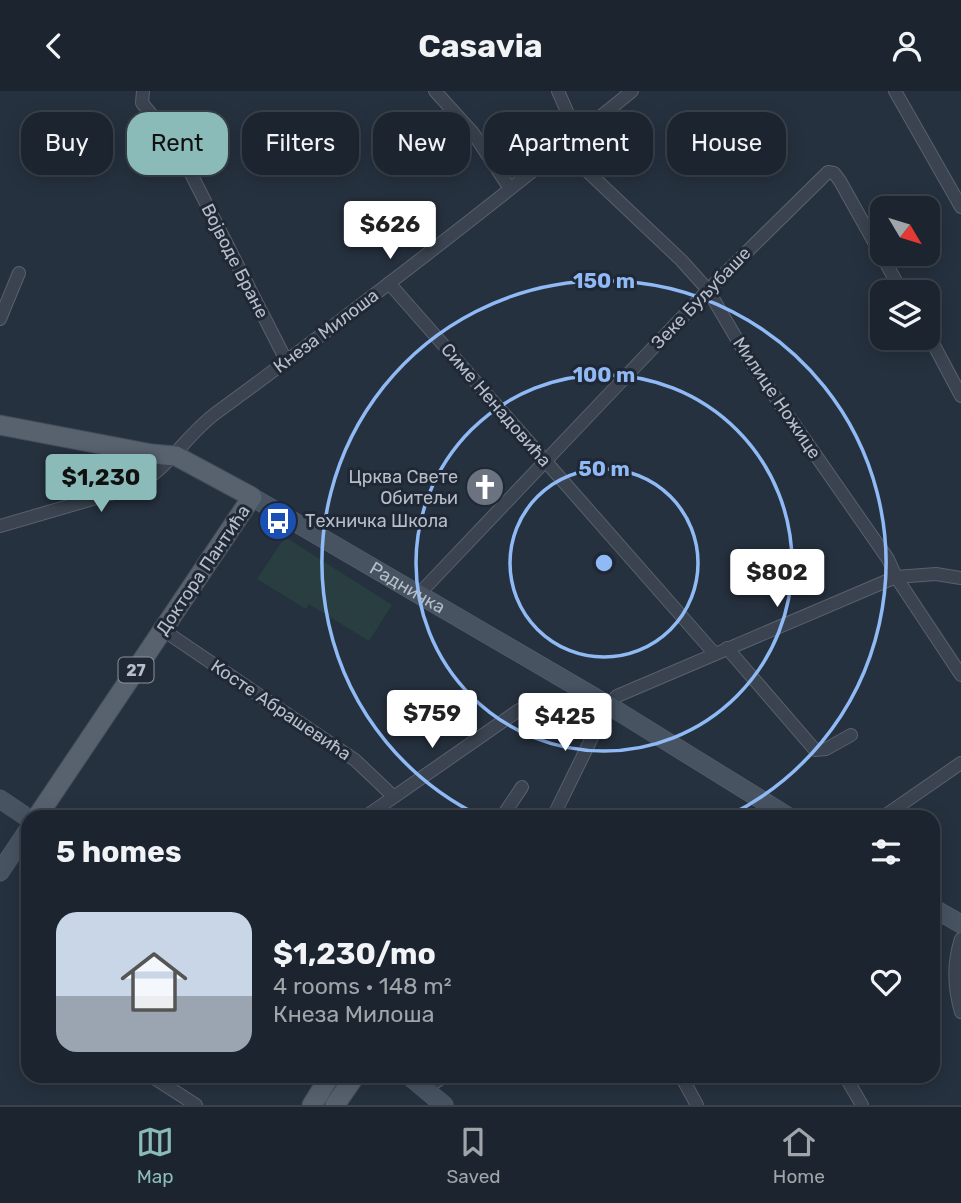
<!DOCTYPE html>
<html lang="en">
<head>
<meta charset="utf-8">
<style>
	:root { --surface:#1c252f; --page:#252d37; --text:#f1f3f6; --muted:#a0a5aa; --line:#3a424b; --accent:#8bbbb9 }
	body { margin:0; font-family:Rubik,sans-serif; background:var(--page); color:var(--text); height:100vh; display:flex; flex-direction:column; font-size:26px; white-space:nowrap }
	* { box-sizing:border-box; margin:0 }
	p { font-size:23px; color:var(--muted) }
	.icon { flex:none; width:38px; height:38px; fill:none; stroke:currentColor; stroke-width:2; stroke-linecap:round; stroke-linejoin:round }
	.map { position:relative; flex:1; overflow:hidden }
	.sheet { position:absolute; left:21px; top:719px; width:919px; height:273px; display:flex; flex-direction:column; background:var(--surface); border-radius:21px; box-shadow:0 4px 18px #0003,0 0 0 2px var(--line) }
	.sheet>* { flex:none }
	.hud { position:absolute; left:21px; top:21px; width:920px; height:63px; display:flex; gap:14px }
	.needle { width:46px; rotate:128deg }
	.buttons { position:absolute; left:870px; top:105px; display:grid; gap:14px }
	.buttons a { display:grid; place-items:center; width:70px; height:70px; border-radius:14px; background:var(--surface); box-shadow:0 4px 18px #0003,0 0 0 2px var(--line); font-size:35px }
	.price { position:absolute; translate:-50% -60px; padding:0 16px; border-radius:7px; background:#fff; color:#222; font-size:23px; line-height:46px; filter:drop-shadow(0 2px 4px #0008) }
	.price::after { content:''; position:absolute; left:50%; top:42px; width:21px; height:16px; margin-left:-10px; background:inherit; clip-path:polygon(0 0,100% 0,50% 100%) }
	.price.on { background:var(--accent); color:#111 }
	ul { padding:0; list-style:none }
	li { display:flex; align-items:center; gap:21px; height:175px; padding:0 35px }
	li+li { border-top:2px solid var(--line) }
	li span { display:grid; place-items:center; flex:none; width:196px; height:140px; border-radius:21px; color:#555 }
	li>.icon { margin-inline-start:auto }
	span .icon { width:84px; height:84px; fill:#fffc; stroke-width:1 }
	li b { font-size:30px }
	h2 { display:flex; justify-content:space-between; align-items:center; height:84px; padding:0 35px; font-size:30px }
	.pill { padding:0 24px; border-radius:21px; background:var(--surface); box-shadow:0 4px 18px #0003,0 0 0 2px var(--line); font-size:24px; line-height:63px }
	.pill.on { background:var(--accent); color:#111 }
	header { display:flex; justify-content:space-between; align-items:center; height:91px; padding:0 35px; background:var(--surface); font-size:32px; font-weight:700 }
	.menu { display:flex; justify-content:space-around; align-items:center; height:98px; border-top:2px solid var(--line); background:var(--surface); font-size:19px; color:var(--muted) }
	.menu a { display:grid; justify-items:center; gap:4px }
	.menu .on { color:var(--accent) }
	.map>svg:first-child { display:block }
	.green { fill:#283e40 }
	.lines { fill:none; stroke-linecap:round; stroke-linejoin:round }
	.street-casing { stroke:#58616d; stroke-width:14 }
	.secondary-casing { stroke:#58616d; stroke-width:19 }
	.primary-casing { stroke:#434c58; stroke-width:21 }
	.street { stroke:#3a434f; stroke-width:12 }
	.secondary { stroke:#485362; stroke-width:18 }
	.primary { stroke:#58626f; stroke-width:19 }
	.ring { fill:none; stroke:#90baf5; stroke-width:3.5 }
	.labels { text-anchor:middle; stroke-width:6; stroke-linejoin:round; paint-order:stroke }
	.shield { fill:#1f2834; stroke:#89919d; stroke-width:2 }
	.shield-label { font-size:16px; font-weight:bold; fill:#b6beca }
	.street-label { font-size:18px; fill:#b6beca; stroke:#1f2834 }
	.poi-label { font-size:18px; fill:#b6beca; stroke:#1f2834; text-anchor:end }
	.centre { fill:#90baf5; stroke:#1f2834; stroke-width:3.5 }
	.ring-label { font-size:21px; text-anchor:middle; font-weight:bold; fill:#90baf5; stroke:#1f2834; stroke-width:6; stroke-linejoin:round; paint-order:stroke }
</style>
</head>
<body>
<header><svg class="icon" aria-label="back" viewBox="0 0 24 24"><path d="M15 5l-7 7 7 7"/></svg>Casavia<svg class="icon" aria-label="person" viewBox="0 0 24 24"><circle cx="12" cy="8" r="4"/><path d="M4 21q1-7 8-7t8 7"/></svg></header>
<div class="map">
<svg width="961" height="1014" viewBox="0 0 961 1014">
	<rect width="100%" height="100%" fill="#26313f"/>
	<polygon class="green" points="285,446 392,514 369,550 309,513 306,518 257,488"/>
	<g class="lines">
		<defs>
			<g id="street">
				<polyline points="143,0 142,12 175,52 186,73 287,271"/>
				<polyline points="435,0 473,42 509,96"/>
				<polyline points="558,0 577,43"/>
				<polyline points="895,0 961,116"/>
				<polyline points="566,52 587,80 681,169 708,199 748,267 888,468 896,486 961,584"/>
				<polyline points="389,192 714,562"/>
				<polyline points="0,228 19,182"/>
				<polyline points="928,243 961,305"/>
				<path d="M0,435l134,-39c35,-18 51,-51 82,-74 141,-103 280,-211 416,-322"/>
				<polyline points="420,502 708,199 828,81 834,82 840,90 902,201"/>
				<polyline points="163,539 355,669 393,705"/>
				<polyline points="727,557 815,659 826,658 851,644"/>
				<polyline points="365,726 519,619"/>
				<polyline points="502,726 522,696"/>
				<polyline points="553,726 608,614 617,605 896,486 936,483 961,487"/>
				<polyline points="883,726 961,672"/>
				<path d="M961,848c-8,24 -7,49 0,73"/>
				<polyline points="151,985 196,1014"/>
				<polyline points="681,985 697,1014"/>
				<polyline points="845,985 862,1014"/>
				<polyline points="424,998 445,985"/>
			</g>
			<g id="secondary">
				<path id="s1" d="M252,406l356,208 181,112"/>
				<polyline points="0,708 28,727"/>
				<polyline points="0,781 28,739"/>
				<polyline points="933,817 961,833"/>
				<polyline points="409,985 444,1014"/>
			</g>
			<g id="primary">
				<polyline points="0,334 152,363 176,365 252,406 37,726"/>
				<polyline points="312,1014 330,985"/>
				<polyline points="335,1014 355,985"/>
			</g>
		</defs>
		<use href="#street" class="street-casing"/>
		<use href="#secondary" class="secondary-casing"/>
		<use href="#primary" class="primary-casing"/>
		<use href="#street" class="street"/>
		<use href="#secondary" class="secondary"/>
		<use href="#primary" class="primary"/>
	</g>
	<g class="ring">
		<circle cx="604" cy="472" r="94"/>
		<circle cx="604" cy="472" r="188"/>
		<path d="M480 725A282 282 0 1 1 728 725"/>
	</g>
	<defs>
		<symbol id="church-disc" viewBox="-11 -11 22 22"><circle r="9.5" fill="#6b7280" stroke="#1f2834"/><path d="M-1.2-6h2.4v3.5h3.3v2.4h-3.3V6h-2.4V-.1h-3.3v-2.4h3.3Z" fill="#fff"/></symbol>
		<symbol id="bus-disc" viewBox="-11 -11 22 22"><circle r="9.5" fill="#1a4fb4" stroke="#1f2834"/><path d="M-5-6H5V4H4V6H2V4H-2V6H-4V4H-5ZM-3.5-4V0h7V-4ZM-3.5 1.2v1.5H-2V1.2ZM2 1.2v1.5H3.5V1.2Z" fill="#fff"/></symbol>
	</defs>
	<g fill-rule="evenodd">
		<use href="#church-disc" x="463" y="374" width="44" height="44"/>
		<use href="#bus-disc" x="256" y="408" width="44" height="44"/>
	</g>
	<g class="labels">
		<rect class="shield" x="118.5" y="566.5" width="35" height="25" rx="5"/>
		<g class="shield-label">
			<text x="136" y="585">27</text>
		</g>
		<g class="street-label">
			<text transform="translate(235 170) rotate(63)" y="6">Војводе Бране</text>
			<text transform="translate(701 207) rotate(-46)" y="6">Зеке Буљубаше</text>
			<text transform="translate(326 240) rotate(-37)" y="6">Кнеза Милоша</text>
			<text transform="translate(777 307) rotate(56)" y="6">Милице Ножице</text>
			<text transform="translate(496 314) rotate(49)" y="6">Симе Ненадовића</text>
			<text transform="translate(203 479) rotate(-56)" y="6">Доктора Пантића</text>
			<text dy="6" stroke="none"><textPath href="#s1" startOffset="180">Радничка</textPath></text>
			<text transform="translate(281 619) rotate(34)" y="6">Косте Абрашевића</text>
		</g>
		<g class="poi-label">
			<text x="458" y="392">Црква Свете<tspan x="458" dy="21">Обитељи</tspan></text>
			<text x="305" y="436" text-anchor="start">Техничка Школа</text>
		</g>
	</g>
	<circle cx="604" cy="472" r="10" class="centre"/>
	<g class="ring-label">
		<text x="604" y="197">150 m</text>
		<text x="604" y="291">100 m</text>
		<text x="604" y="385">50 m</text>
	</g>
</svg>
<div class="buttons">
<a><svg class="needle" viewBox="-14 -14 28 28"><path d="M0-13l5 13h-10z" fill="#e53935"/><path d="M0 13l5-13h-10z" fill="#a0a5aa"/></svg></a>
<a><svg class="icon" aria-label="layers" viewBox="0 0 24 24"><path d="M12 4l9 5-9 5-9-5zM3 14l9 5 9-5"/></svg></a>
</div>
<b class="price" style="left:390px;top:170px">$626</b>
<b class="price on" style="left:101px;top:423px">$1,230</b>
<b class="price" style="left:777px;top:518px">$802</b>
<b class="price" style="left:432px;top:659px">$759</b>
<b class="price" style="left:565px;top:662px">$425</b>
<div class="hud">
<a class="pill">Buy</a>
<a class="pill on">Rent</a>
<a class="pill">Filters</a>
<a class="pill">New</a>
<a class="pill">Apartment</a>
<a class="pill">House</a>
</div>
<section class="sheet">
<h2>5 homes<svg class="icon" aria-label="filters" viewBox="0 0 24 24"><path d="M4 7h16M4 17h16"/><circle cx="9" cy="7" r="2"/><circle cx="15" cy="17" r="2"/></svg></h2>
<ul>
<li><span style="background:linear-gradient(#c9d6e8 60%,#9aa5b1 0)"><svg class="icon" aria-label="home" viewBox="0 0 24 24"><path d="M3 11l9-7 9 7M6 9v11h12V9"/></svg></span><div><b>$1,230/mo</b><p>4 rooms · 148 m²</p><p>Кнеза Милоша</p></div><svg class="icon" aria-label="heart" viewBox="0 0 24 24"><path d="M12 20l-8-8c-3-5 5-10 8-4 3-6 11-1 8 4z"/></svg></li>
</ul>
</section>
</div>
<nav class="menu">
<a class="on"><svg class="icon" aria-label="map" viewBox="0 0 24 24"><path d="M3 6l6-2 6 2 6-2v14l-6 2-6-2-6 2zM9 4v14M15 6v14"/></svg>Map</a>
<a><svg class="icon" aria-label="saved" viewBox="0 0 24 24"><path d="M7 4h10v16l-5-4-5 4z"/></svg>Saved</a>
<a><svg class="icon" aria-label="home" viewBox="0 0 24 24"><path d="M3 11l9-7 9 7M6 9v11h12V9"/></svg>Home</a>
</nav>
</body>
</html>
